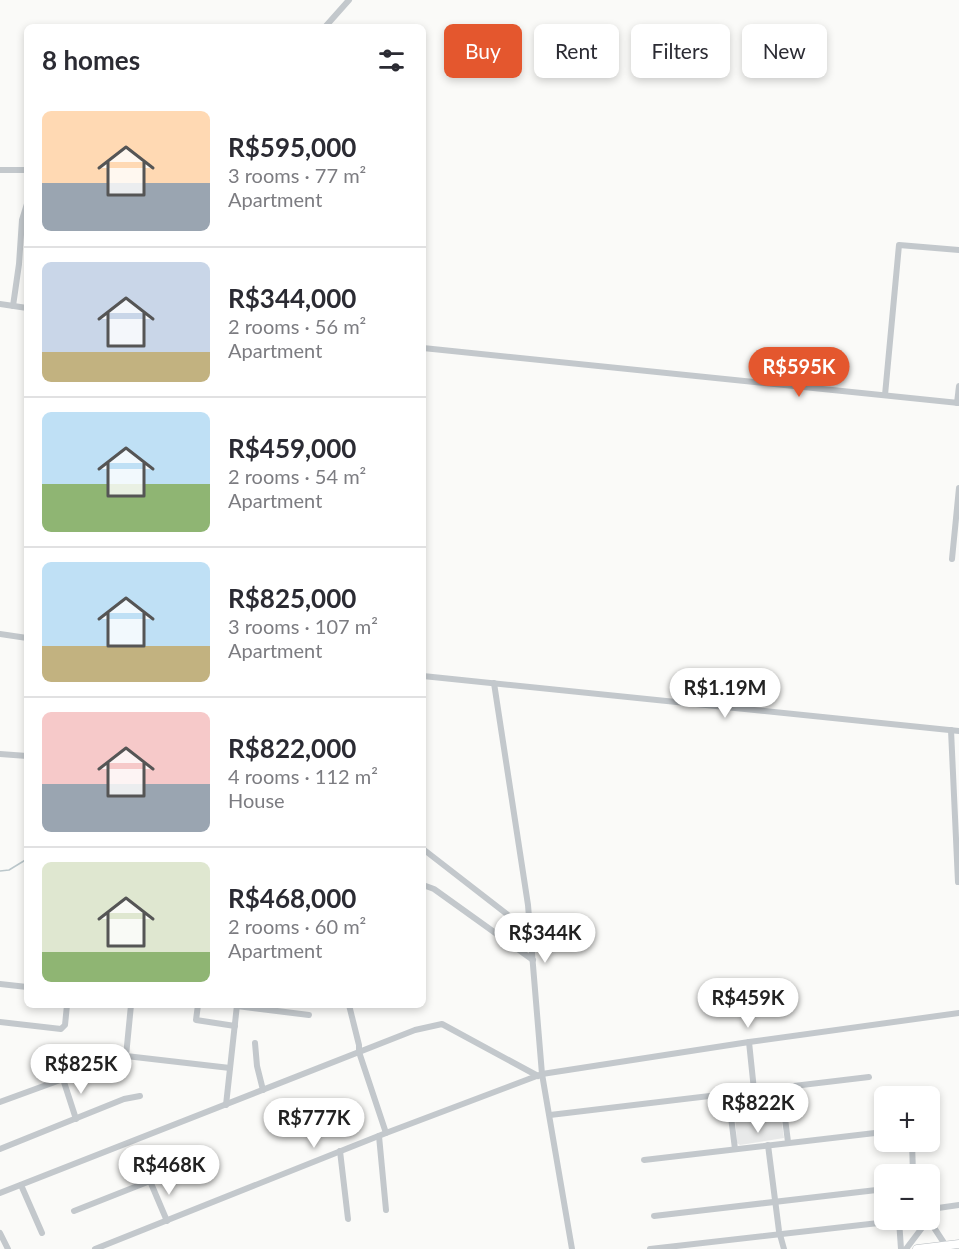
<!DOCTYPE html>
<html lang="en">
<head>
<meta charset="utf-8">
<style>
	:root { --surface:#fff; --page:#f2f2f3; --text:#2b2b33; --muted:#7c7c81; --line:#e1e1e2; --accent:#e4572e }
	body { margin:0; font-family:Lato,sans-serif; background:var(--page); color:var(--text); height:100vh; display:flex; flex-direction:column; font-size:22px; white-space:nowrap }
	* { box-sizing:border-box; margin:0 }
	p { font-size:20px; color:var(--muted) }
	.icon { flex:none; width:33px; height:33px; fill:none; stroke:currentColor; stroke-width:2; stroke-linecap:round; stroke-linejoin:round }
	.map { position:relative; flex:1; overflow:hidden }
	.sheet { position:absolute; left:24px; top:24px; width:402px; height:984px; display:flex; flex-direction:column; background:var(--surface); border-radius:9px; box-shadow:0 3px 9px #0003 }
	.sheet>* { flex:none }
	.banner { position:absolute; left:444px; top:24px; width:424px; height:54px; display:flex; gap:12px }
	.controls { position:absolute; left:874px; top:1086px; display:grid; gap:12px }
	.controls a { display:grid; place-items:center; width:66px; height:66px; border-radius:9px; background:var(--surface); box-shadow:0 3px 9px #0003; font-size:30px }
	.price { position:absolute; translate:-50% -51px; padding:0 14px; border-radius:21px; background:#fff; color:#222; font-size:20px; line-height:39px; filter:drop-shadow(0 2px 3px #0008) }
	.price::after { content:''; position:absolute; left:50%; top:36px; width:18px; height:14px; margin-left:-9px; background:inherit; clip-path:polygon(0 0,100% 0,50% 100%) }
	.price.on { background:var(--accent); color:#fff }
	ul { padding:0; list-style:none }
	li { display:flex; align-items:center; gap:18px; height:150px; padding:0 18px }
	li+li { border-top:2px solid var(--line) }
	li span { display:grid; place-items:center; flex:none; width:168px; height:120px; border-radius:9px; color:#555 }
	li>.icon { margin-inline-start:auto }
	span .icon { width:72px; height:72px; fill:#fffc; stroke-width:1 }
	li b { font-size:26px }
	h2 { display:flex; justify-content:space-between; align-items:center; height:72px; padding:0 18px; font-size:26px }
	.tag { padding:0 21px; border-radius:9px; background:var(--surface); box-shadow:0 3px 9px #0003; font-size:21px; line-height:54px }
	.tag.on { background:var(--accent); color:#fff }
	.map>svg:first-child { display:block }
	.built { fill:#e8e9e9 }
	.lines { fill:none; stroke-linecap:round; stroke-linejoin:round }
	.stream { stroke:#bbc7cb; stroke-width:1.5 }
	.major-casing { stroke:#b5babe; stroke-width:9 }
	.minor { stroke:#c3c8cc; stroke-width:6 }
	.major { stroke:#fff; stroke-width:8 }
</style>
</head>
<body>
<div class="map">
<svg width="959" height="1249" viewBox="0 0 959 1249">
	<rect width="100%" height="100%" fill="#fafaf8"/>
	<polygon class="built" points="777,1091 784,1138 740,1145 737,1143 734,1097"/>
	<g class="lines">
		<polyline class="stream" points="0,871 9,870 27,859"/>
		<defs>
			<polyline id="major" points="917,1249 959,1244"/>
		</defs>
		<use href="#major" class="major-casing"/>
		<g class="minor">
			<polyline points="325,27 349,0"/>
			<polyline points="0,170 27,170"/>
			<polyline points="0,304 27,308"/>
			<polyline points="13,306 19,264 22,220 27,204"/>
			<polyline points="423,348 959,403"/>
			<polyline points="885,395 899,245 959,250"/>
			<polyline points="957,403 959,386"/>
			<polyline points="952,559 959,488"/>
			<polyline points="0,634 27,638"/>
			<polyline points="423,676 959,731"/>
			<polyline points="494,683 528,905 542,1074 572,1249"/>
			<polyline points="951,730 958,882"/>
			<polyline points="0,754 27,756"/>
			<polyline points="423,849 530,932"/>
			<polyline points="423,885 434,889 533,960"/>
			<polyline points="0,984 27,987"/>
			<polyline points="198,1005 196,1020 235,1026"/>
			<polyline points="349,1005 359,1045 359,1052 386,1133"/>
			<polyline points="237,1006 309,1015"/>
			<polyline points="0,1022 61,1029 65,1025 67,1005"/>
			<polyline points="749,1042 754,1090"/>
			<polyline points="255,1043 257,1066 263,1090"/>
			<polyline points="126,1056 131,1005"/>
			<polyline points="63,1079 76,1119"/>
			<polyline points="781,1087 788,1142"/>
			<polyline points="728,1093 735,1149"/>
			<polyline points="0,1102 126,1056 230,1068"/>
			<polyline points="226,1105 237,1005"/>
			<polyline points="550,1115 869,1077"/>
			<polyline points="379,1136 386,1210"/>
			<polyline points="912,1142 913,1174"/>
			<polyline points="768,1145 779,1231 784,1249"/>
			<polyline points="0,1149 124,1099 140,1096"/>
			<polyline points="340,1151 348,1219"/>
			<polyline points="644,1160 875,1133"/>
			<polyline points="21,1185 42,1233"/>
			<polyline points="0,1193 415,1030 442,1024 538,1076"/>
			<polyline points="74,1211 150,1181 167,1221"/>
			<polyline points="654,1216 885,1189"/>
			<polyline points="930,1217 938,1208 959,1205"/>
			<polyline points="899,1220 901,1249"/>
			<polyline points="929,1220 946,1246"/>
			<polyline points="0,1233 8,1249"/>
			<polyline points="95,1249 386,1133 542,1074 749,1042 959,1013"/>
			<polyline points="650,1249 905,1220"/>
			<polyline points="906,1249 928,1220"/>
		</g>
		<use href="#major" class="major"/>
	</g>
</svg>
<div class="controls">
<a>+</a>
<a>−</a>
</div>
<b class="price on" style="left:799px;top:398px">R$595K</b>
<b class="price" style="left:725px;top:719px">R$1.19M</b>
<b class="price" style="left:545px;top:964px">R$344K</b>
<b class="price" style="left:748px;top:1029px">R$459K</b>
<b class="price" style="left:81px;top:1095px">R$825K</b>
<b class="price" style="left:758px;top:1134px">R$822K</b>
<b class="price" style="left:314px;top:1149px">R$777K</b>
<b class="price" style="left:169px;top:1196px">R$468K</b>
<div class="banner">
<a class="tag on">Buy</a>
<a class="tag">Rent</a>
<a class="tag">Filters</a>
<a class="tag">New</a>
</div>
<section class="sheet">
<h2>8 homes<svg class="icon" aria-label="filters" viewBox="0 0 24 24"><path d="M4 7h16M4 17h16"/><circle cx="9" cy="7" r="2"/><circle cx="15" cy="17" r="2"/></svg></h2>
<ul>
<li><span style="background:linear-gradient(#ffd9b3 60%,#9aa5b1 0)"><svg class="icon" aria-label="home" viewBox="0 0 24 24"><path d="M3 11l9-7 9 7M6 9v11h12V9"/></svg></span><div><b>R$595,000</b><p>3 rooms · 77 m²</p><p>Apartment</p></div></li>
<li><span style="background:linear-gradient(#c9d6e8 75%,#c2b280 0)"><svg class="icon" aria-label="home" viewBox="0 0 24 24"><path d="M3 11l9-7 9 7M6 9v11h12V9"/></svg></span><div><b>R$344,000</b><p>2 rooms · 56 m²</p><p>Apartment</p></div></li>
<li><span style="background:linear-gradient(#bfe0f5 60%,#8fb573 0)"><svg class="icon" aria-label="home" viewBox="0 0 24 24"><path d="M3 11l9-7 9 7M6 9v11h12V9"/></svg></span><div><b>R$459,000</b><p>2 rooms · 54 m²</p><p>Apartment</p></div></li>
<li><span style="background:linear-gradient(#bfe0f5 70%,#c2b280 0)"><svg class="icon" aria-label="home" viewBox="0 0 24 24"><path d="M3 11l9-7 9 7M6 9v11h12V9"/></svg></span><div><b>R$825,000</b><p>3 rooms · 107 m²</p><p>Apartment</p></div></li>
<li><span style="background:linear-gradient(#f6c9c9 60%,#9aa5b1 0)"><svg class="icon" aria-label="home" viewBox="0 0 24 24"><path d="M3 11l9-7 9 7M6 9v11h12V9"/></svg></span><div><b>R$822,000</b><p>4 rooms · 112 m²</p><p>House</p></div></li>
<li><span style="background:linear-gradient(#dfe7d0 75%,#8fb573 0)"><svg class="icon" aria-label="home" viewBox="0 0 24 24"><path d="M3 11l9-7 9 7M6 9v11h12V9"/></svg></span><div><b>R$468,000</b><p>2 rooms · 60 m²</p><p>Apartment</p></div></li>
</ul>
</section>
</div>
</body>
</html>
